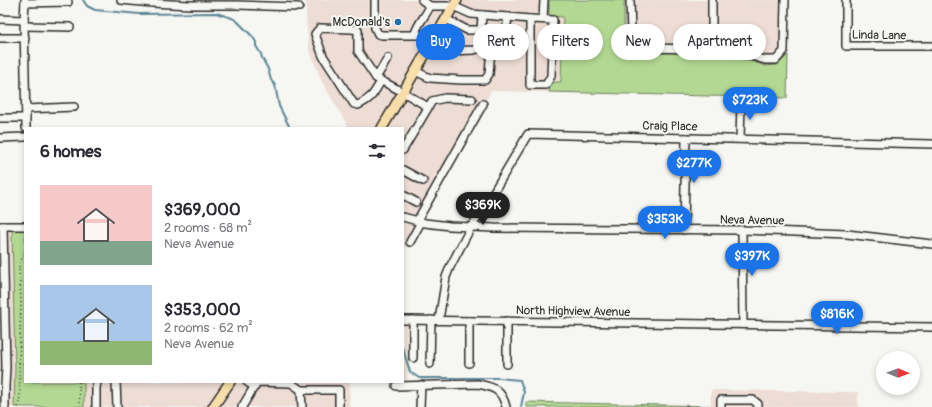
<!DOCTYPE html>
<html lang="en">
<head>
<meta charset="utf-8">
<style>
	:root { --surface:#fff; --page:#f7f7f7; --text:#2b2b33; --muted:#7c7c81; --accent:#1a73e8 }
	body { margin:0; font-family:Pangolin,sans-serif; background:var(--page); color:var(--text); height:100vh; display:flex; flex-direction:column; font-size:15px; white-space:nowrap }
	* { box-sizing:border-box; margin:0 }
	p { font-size:13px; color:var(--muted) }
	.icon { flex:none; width:22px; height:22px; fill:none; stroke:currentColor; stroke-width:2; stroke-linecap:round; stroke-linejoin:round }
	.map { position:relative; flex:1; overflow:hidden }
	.details { position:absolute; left:24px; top:127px; width:380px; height:256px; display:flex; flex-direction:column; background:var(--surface); border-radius:0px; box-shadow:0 2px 6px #0003 }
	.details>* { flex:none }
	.hud { position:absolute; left:416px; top:24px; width:380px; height:36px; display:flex; gap:8px }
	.needle { width:26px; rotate:91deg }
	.controls { position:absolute; left:876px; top:351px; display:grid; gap:8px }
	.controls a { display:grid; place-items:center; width:44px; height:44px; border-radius:50%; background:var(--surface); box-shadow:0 2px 6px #0003; font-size:20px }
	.price { position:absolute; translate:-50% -34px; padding:0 9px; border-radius:14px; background:var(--accent); color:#fff; font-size:13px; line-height:26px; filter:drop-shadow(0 1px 2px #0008) }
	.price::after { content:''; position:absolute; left:50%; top:24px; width:12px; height:9px; margin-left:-6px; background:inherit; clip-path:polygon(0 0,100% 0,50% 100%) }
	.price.selected { background:#222; color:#fff }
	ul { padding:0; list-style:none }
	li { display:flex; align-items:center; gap:12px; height:100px; padding:0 16px }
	li span { display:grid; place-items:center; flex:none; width:112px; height:80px; border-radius:0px; color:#555 }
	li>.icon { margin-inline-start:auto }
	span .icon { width:48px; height:48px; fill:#fffc; stroke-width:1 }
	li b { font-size:17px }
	h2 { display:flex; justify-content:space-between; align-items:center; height:48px; padding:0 16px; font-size:17px }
	.pill { padding:0 14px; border-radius:18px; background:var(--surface); box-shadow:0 2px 6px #0003; font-size:14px; line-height:36px }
	.pill.selected { background:var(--accent); color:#fff }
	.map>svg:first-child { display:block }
	.built { fill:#edddd4 }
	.green { fill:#b3d893; stroke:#6f825f }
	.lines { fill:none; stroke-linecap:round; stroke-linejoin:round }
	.stream { stroke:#5d8697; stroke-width:2 }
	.minor-casing { stroke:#2b2b2b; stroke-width:10 }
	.major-casing { stroke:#2b2b2b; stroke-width:12 }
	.path { stroke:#2b2b2b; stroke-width:1.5; stroke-dasharray:1 3; stroke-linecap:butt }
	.minor { stroke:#f6f6f2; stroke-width:7 }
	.major { stroke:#f8deab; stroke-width:9 }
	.poi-dot { fill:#1f6fb2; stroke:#f6f6f2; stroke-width:1.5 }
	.labels { text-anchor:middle; stroke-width:4; stroke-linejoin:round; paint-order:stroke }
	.poi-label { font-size:12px; fill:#2b2b2b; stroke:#f6f6f2; text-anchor:end }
	.street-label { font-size:12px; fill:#2b2b2b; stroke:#f6f6f2 }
</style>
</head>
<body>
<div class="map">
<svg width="932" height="407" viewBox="0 0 932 407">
	<rect width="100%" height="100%" fill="#f6f6f2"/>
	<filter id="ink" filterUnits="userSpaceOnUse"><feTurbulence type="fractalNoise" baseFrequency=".025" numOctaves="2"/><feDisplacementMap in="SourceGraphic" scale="8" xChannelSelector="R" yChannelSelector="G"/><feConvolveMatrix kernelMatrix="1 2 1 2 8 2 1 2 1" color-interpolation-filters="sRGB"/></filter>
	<g filter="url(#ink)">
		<g class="built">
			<polygon points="306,0 453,0 377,128 349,128 321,80 309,48 306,18"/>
			<polygon points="460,0 788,0 787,98 491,91 403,251 403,128 385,128"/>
			<polygon points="0,229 12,229 15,368 14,407 0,407"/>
			<polygon points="403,323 408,323 407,380 403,380"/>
			<polygon points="84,382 226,382 210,407 84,407"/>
			<polygon points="232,382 350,382 349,407 216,407"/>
			<polygon points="711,390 858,392 858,407 711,407"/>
		</g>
		<g class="green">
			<polygon points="549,0 624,0 624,47 627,52 714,52 754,62 765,66 777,65 788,55 787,98 549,92 550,85 551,82 561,82 563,17 549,16"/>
			<polygon points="12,229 25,229 25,382 84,382 84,407 14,407 15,368"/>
			<polygon points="526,402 711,406 711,407 526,407"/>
		</g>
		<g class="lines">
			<g class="stream">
				<polyline points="83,0 87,6 95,10 139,14 216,13 232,18 237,21 252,36 256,42 256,46 261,54 262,58 268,69 271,80 275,85 279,106 290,128"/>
				<polyline points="403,349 410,372 419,378 499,378 520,380 524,392 521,407"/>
			</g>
			<defs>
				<g id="minor">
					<polyline points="25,0 24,20 26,128"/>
					<polyline points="121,0 152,3 190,5 237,5 299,7"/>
					<polyline points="375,0 375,28 378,34 382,35 436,35"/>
					<polyline points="422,0 430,6 453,6 471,14 508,17 504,45 501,49 480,48 474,50 449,51 432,42"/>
					<polyline points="630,0 631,32 634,44 640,48 704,49 748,55 765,60 776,60 784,51 785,0"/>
					<polyline points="712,0 712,37"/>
					<polyline points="846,0 846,46 932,46"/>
					<polyline points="25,3 68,2"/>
					<polyline points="508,17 530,19"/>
					<polyline points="0,19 24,20"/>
					<polyline points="446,19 467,30 480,30"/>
					<polygon points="530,19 553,20 551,76 546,85 530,85"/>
					<polyline points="543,19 544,0"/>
					<polyline points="25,26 70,27"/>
					<path d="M415,34c2,-10 11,-18 15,-28"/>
					<polyline points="0,38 25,38"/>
					<polyline points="480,48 482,15"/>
					<polyline points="415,71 430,78 461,80 485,80 489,74 491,48"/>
					<polyline points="376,78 388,58"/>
					<path d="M381,81c-8,14 -9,17 -23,24l-4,-1 -31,-48 -8,-22 5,-6 32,1 6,1v21l18,27 27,14 25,15"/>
					<polyline points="26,109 74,107"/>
					<polyline points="0,118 26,118"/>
					<polyline points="0,138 25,137"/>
					<polyline points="740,139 741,103"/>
					<polyline points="403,150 432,101 445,98 472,99"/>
					<polyline points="403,170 423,181"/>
					<polyline points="403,195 416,202"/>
					<polyline points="403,217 425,223 450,226 494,228 742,230 847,234 932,244"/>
					<polyline points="417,221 483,104"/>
					<polyline points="0,226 25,226"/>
					<polyline points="3,226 6,367 5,386 5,407"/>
					<polyline points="684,230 686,138"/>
					<polyline points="742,230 743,324"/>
					<polyline points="410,242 421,222"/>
					<polyline points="403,320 932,327"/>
					<polyline points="439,320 446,277 450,267 471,227 484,208 528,134 932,144"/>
					<polyline points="413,358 413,320"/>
					<polyline points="469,363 469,321"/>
					<polyline points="430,364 431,320"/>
					<polyline points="507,364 507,321"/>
					<polyline points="116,382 117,407"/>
					<polyline points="247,382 255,387"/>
					<path d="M396,386l82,-2c16,3 24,6 28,23"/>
					<polyline points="301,390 339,390 339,407"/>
					<polyline points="96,407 96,388 97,382"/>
					<polyline points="242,407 257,382 291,383 301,390 302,407"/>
					<polyline points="420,407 421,385"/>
					<polyline points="721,407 721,400 753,400 758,404 758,407"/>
				</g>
				<g id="major">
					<polyline points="382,128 457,0"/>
					<polyline points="213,407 230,382"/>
				</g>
			</defs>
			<use href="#minor" class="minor-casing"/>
			<use href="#major" class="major-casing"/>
			<g class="path">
				<polyline points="19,363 21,302 19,267 23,254 25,251"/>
				<polyline points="79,382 80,407"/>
				<polyline points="18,407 20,397 19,363 25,364"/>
			</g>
			<use href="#minor" class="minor"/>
			<use href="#major" class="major"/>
		</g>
	</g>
	<circle class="poi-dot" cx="398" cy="22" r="4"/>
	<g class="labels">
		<g class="poi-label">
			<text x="390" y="26">McDonald's</text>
		</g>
		<g class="street-label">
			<text transform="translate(879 35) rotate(1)" y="4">Linda Lane</text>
			<text transform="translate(670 126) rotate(1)" y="4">Craig Place</text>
			<text transform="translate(752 220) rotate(1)" y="4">Neva Avenue</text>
			<text transform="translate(573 311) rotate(1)" y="4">North Highview Avenue</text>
		</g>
	</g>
</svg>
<div class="controls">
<a><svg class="needle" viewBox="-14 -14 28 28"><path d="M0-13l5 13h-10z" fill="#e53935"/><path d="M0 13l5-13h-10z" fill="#7c7c81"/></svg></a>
</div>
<b class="price" style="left:750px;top:121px">$723K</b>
<b class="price" style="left:694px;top:184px">$277K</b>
<b class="price selected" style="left:483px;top:226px">$369K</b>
<b class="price" style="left:665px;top:240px">$353K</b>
<b class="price" style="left:752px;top:277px">$397K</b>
<b class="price" style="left:837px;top:335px">$816K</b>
<div class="hud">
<a class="pill selected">Buy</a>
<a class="pill">Rent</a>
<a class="pill">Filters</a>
<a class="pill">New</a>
<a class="pill">Apartment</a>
</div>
<section class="details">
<h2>6 homes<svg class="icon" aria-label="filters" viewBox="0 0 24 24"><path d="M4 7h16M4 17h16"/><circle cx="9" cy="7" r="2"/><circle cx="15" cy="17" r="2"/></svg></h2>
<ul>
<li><span style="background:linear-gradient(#f6c9c9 70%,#7fa58c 0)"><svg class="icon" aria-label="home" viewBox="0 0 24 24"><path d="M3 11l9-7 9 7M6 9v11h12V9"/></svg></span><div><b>$369,000</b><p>2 rooms · 68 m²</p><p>Neva Avenue</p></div></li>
<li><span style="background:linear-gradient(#a9c7e8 70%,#8fb573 0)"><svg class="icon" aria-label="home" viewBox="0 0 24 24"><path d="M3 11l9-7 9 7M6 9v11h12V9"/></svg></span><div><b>$353,000</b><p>2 rooms · 62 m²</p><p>Neva Avenue</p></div></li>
</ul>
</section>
</div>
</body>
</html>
